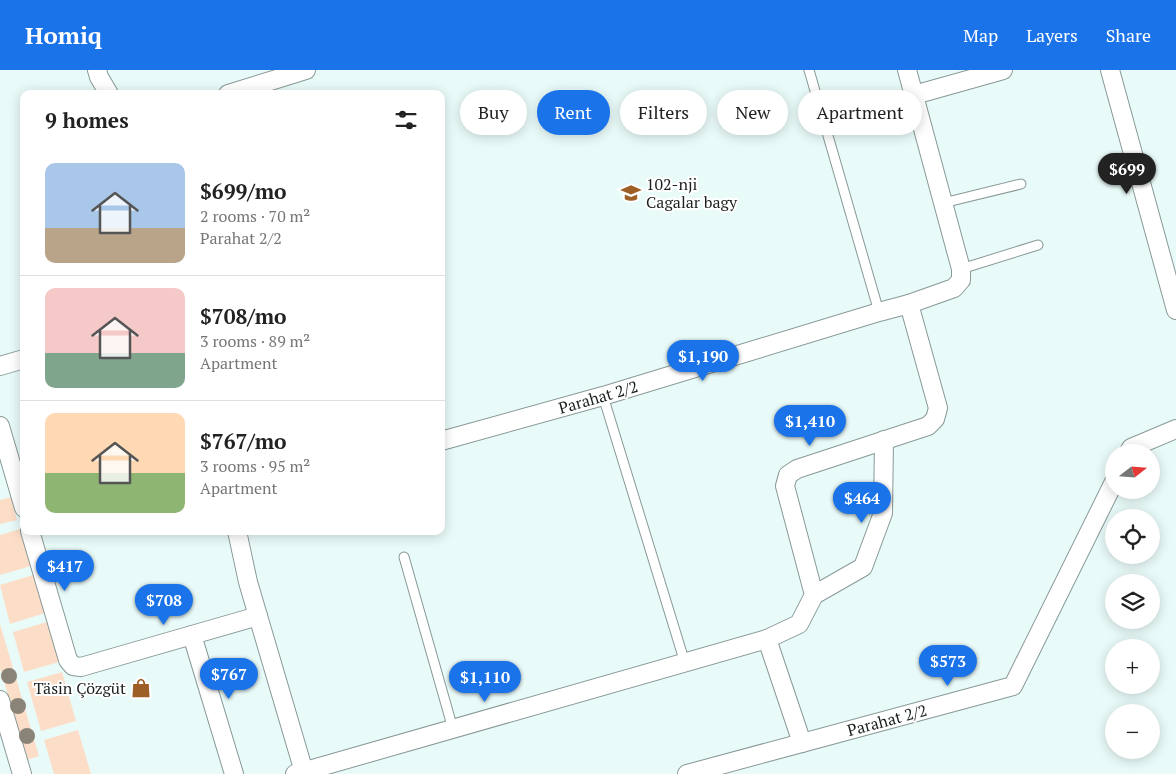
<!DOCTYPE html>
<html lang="en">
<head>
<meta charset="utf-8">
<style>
	:root { --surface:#fff; --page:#f2f2f2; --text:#222; --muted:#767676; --line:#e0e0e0; --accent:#1a73e8 }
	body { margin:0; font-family:"PT Serif",serif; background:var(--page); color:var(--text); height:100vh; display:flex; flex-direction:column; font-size:19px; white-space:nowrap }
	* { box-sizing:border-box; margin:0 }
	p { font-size:16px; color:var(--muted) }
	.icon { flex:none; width:28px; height:28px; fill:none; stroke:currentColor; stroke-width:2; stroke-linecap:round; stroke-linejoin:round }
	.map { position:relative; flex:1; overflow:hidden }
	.details { position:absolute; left:20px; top:20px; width:425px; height:445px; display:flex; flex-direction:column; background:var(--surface); border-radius:10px; box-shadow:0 2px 12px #0003 }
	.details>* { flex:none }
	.hud { position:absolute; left:460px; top:20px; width:475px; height:45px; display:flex; gap:10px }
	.needle { width:32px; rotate:73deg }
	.fabs { position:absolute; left:1105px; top:374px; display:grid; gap:10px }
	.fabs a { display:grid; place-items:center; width:55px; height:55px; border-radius:50%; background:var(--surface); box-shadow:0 2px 12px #0003; font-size:25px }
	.price { position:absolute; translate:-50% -42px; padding:0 11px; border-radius:18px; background:var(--accent); color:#fff; font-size:16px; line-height:32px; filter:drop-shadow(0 1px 2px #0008) }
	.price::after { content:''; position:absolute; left:50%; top:30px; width:15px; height:11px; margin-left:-8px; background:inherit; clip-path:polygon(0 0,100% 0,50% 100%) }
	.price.on { background:#222; color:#fff }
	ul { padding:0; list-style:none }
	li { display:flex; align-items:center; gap:15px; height:125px; padding:0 25px }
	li+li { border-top:1px solid var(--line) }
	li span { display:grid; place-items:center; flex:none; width:140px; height:100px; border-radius:10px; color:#555 }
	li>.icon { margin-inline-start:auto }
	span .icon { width:60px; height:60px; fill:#fffc; stroke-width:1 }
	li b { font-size:21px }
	h2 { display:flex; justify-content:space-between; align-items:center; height:60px; padding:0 25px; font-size:21px }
	.chip { padding:0 18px; border-radius:22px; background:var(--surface); box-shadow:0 2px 12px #0003; font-size:18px; line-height:45px }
	.chip.on { background:var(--accent); color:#fff }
	header { display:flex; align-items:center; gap:30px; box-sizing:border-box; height:70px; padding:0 25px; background:var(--accent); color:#fff }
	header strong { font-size:24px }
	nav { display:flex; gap:28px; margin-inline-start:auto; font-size:18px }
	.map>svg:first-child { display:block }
	.green { fill:#fcdec8 }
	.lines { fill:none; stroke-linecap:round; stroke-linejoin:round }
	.service-casing { stroke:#889997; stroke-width:11 }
	.minor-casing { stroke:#889997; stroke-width:20 }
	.service { stroke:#fff; stroke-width:9 }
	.minor { stroke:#fff; stroke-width:18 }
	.tree { fill:#8a8478 }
	.labels { text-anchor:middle; stroke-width:4; stroke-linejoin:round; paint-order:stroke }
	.poi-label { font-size:16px; fill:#1a201f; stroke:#fff; text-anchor:start }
	.street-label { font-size:16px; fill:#1a201f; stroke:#fff }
</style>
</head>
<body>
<header>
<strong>Homiq</strong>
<nav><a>Map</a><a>Layers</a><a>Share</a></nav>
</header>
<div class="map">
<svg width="1176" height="704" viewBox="0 0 1176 704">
	<rect width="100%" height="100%" fill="#e9fbf9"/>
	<g class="green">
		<polygon points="11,427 17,450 0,454 0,430"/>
		<polygon points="20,459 31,496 0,505 0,465"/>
		<polygon points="33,505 45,543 10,554 0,515"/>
		<polygon points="47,552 59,592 24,602 13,562"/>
		<polygon points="0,554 39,686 27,690 0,598"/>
		<polygon points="62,602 76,651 41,661 27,612"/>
		<polygon points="78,660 91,704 54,704 44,670"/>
	</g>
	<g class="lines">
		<defs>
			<g id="service">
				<polyline points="809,0 879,242"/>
				<polyline points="943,133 1021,114"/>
				<polyline points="961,199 1038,175"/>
				<polyline points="603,326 685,593"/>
				<polyline points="404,487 453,659"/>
			</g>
			<g id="minor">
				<polyline points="97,0 99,7 109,24"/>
				<polyline points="1110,0 1176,240"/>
				<polyline points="228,24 306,0"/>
				<polyline points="914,25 1003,0"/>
				<polyline points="0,296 24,289"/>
				<polyline points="0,356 24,438"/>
				<polyline points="441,371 603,326 879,242 909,234 954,218 961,210 961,199 907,0"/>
				<polyline points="1129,382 1131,378 1176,359"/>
				<polyline points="30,461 68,590 73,596 81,597 258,546"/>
				<polyline points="237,461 248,512 304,702"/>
				<polyline points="814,525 863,497 883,443 884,370"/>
				<polyline points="192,565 234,704"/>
				<polyline points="767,569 799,554 814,525 785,416 788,405 797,399 928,356 935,349 938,338 909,234"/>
				<polyline points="0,630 22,704"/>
				<polyline points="295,704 767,569 802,673"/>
				<polyline points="687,704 1013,616 1114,412"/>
			</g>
		</defs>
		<use href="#service" class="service-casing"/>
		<use href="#minor" class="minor-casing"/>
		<use href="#service" class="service"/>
		<use href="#minor" class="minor"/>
	</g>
	<g class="tree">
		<circle cx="9" cy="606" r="8"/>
		<circle cx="18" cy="636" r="8"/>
		<circle cx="27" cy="666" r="8"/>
	</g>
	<defs>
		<symbol id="school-bare" viewBox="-9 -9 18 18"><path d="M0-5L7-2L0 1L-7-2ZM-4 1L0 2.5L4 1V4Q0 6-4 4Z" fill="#9e5f26" stroke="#fff" stroke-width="2.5" paint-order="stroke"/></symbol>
		<symbol id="shop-bare" viewBox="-9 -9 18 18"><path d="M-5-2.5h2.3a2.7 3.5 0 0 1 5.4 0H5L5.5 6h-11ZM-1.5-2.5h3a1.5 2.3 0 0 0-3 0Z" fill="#9e5f26" stroke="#fff" stroke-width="2.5" paint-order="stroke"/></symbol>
	</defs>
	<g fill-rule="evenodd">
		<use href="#school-bare" x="617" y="109" width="28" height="28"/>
		<use href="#shop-bare" x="127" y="604" width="28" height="28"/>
	</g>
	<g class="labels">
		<g class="poi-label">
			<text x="646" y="120">102-nji<tspan x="646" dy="18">Cagalar bagy</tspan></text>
			<text x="126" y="624" text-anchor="end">Täsin Çözgüt</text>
		</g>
		<g class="street-label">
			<text transform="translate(598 327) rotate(-16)" y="6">Parahat 2/2</text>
			<text transform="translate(887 650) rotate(-15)" y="6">Parahat 2/2</text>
		</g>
	</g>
</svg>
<div class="fabs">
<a><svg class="needle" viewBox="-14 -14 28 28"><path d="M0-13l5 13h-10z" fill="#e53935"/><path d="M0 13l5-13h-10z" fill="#767676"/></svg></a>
<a><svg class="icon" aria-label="locate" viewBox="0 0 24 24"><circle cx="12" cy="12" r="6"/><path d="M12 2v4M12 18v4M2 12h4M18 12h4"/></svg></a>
<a><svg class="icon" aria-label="layers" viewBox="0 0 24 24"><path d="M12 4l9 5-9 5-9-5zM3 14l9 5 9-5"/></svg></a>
<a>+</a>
<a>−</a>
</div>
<b class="price on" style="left:1127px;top:125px">$699</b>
<b class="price" style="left:703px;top:312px">$1,190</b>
<b class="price" style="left:810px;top:377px">$1,410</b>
<b class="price" style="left:862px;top:454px">$464</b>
<b class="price" style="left:65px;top:522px">$417</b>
<b class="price" style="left:164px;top:556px">$708</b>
<b class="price" style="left:948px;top:617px">$573</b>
<b class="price" style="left:229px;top:630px">$767</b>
<b class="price" style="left:485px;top:633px">$1,110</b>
<div class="hud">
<a class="chip">Buy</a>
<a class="chip on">Rent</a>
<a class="chip">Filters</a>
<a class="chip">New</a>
<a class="chip">Apartment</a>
</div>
<section class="details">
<h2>9 homes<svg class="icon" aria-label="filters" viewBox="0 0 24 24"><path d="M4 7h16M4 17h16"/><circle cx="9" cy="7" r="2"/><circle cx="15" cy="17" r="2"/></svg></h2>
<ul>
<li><span style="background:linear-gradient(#a9c7e8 65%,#b9a48a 0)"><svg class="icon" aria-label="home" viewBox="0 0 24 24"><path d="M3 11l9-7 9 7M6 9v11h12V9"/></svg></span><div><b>$699/mo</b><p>2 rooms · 70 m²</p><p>Parahat 2/2</p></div></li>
<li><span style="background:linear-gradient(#f6c9c9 65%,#7fa58c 0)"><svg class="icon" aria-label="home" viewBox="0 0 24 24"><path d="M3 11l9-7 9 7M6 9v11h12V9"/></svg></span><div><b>$708/mo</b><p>3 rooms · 89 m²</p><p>Apartment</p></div></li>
<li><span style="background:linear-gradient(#ffd9b3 60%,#8fb573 0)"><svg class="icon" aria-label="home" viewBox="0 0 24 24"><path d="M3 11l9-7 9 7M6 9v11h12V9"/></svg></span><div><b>$767/mo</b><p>3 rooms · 95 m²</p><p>Apartment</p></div></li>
</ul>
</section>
</div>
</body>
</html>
